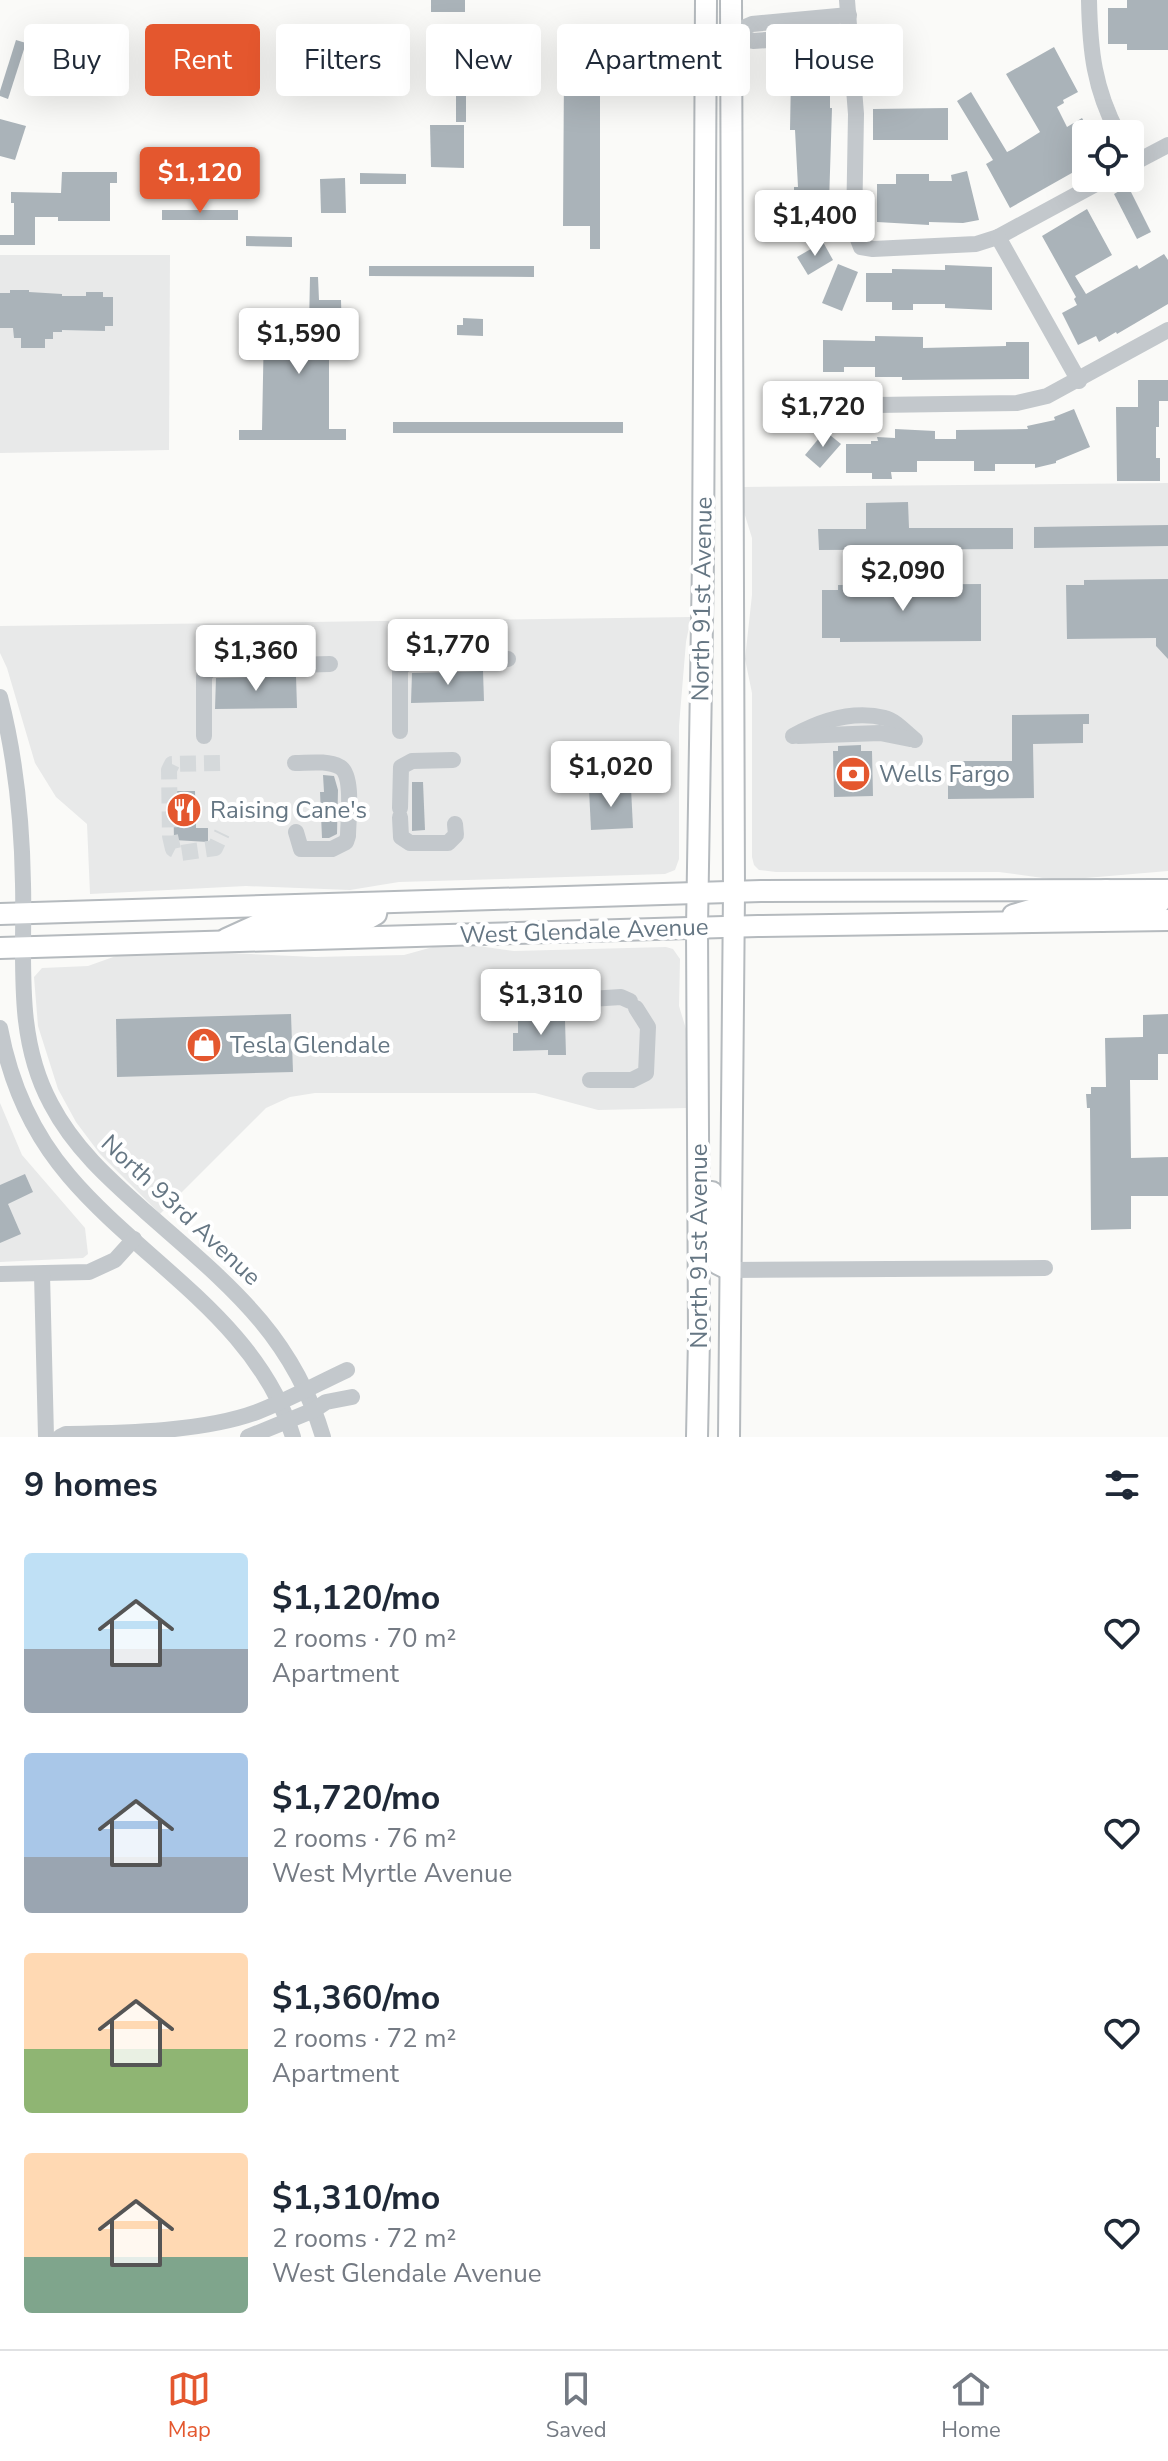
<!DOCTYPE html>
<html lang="en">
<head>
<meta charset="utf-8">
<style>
	:root { --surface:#fff; --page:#f6f6f7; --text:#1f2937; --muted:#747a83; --line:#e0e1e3; --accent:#e4572e }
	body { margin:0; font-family:"Nunito Sans",sans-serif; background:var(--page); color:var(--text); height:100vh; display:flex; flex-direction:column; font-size:30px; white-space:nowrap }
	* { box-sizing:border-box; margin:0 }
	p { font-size:26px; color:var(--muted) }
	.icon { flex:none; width:44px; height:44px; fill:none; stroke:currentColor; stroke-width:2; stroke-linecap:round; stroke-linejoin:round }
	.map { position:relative; height:1437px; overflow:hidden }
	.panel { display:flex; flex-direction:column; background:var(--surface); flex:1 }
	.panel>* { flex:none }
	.banner { position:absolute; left:24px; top:24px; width:1120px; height:72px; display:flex; gap:16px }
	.buttons { position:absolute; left:1072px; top:120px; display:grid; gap:16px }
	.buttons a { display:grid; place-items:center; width:72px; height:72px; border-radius:8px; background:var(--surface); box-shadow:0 8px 32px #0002; font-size:40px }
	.price { position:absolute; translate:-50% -68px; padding:0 18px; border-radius:8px; background:#fff; color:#222; font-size:26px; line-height:52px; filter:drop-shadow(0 2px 4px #0008) }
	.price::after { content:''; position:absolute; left:50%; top:48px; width:24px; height:18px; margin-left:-12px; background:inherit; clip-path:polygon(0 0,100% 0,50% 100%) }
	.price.active { background:var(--accent); color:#fff }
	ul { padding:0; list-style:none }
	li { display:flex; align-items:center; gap:24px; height:200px; padding:0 24px }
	li span { display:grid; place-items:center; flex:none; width:224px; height:160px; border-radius:8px; color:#555 }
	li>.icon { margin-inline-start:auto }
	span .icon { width:96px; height:96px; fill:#fffc; stroke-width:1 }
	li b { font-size:34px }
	h2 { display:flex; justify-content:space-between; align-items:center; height:96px; padding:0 24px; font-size:34px }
	.pill { padding:0 28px; border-radius:8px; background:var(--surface); box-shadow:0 8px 32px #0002; font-size:28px; line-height:72px }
	.pill.active { background:var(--accent); color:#fff }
	.menu { display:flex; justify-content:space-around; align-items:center; height:112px; border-top:2px solid var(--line); background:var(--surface); font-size:22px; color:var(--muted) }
	.menu a { display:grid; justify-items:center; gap:4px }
	.menu .active { color:var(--accent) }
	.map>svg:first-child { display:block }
	.built { fill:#e8e9e9 }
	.building { fill:#aab3b9 }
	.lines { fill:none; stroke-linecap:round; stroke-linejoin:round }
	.minor-tunnel { stroke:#d5d9db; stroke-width:16; stroke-dasharray:16 8; stroke-linecap:butt }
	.major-casing { stroke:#b5babe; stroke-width:24 }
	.minor { stroke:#c3c8cc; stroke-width:16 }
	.major { stroke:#fff; stroke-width:20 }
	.labels { text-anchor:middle; stroke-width:8; stroke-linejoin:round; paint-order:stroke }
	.street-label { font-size:24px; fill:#657683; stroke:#fff }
	.poi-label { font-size:24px; fill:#657683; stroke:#fff; text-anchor:start }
</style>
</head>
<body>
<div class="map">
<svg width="1168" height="1437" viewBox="0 0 1168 1437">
	<rect width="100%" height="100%" fill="#fafaf8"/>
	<g class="built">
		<polygon points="0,255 170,255 169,450 0,453"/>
		<polygon points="1168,483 1168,871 1074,879 1050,879 999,872 776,872 759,870 754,865 752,857 752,693 745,659 752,595 752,538 743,509 743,487"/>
		<polygon points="691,617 686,642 679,726 679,859 675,870 665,874 399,882 350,890 246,886 90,894 87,824 56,797 35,763 7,668 0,653 0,626"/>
		<polygon points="478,946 514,951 666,947 673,949 680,959 679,1006 686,1029 687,1108 598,1110 535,1093 315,1093 290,1097 266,1108 160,1214 100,1154 76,1122 58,1089 38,1026 34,977 42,968 88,966 116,956 228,953 315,957 404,955 433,947"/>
		<polygon points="0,1103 22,1155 85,1228 88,1254 83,1258 0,1262"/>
	</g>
	<g class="building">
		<rect x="431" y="0" width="34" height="12"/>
		<polygon points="1127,0 1168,0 1168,50 1127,50 1127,44 1108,44 1108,8 1127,8"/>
		<rect x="347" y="39" width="16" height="20"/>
		<polygon points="16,40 26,43 8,99 0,96 0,91"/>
		<polygon points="483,44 493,44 493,90 466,90 466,122 456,122 456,75 482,75"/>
		<polygon points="1054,47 1078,92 1063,100 1064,103 1057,107 1067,127 1082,118 1091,134 1086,134 1086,165 1010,208 986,164 993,160 957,101 971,92 1007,152 1013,149 1040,132 1006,74"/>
		<polygon points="788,54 827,54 827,80 830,80 830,108 832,108 828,235 785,235 785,213 794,213 794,187 798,187 795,130 790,130 791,76 788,76"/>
		<polygon points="564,69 574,69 574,86 600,86 600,249 590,249 590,226 563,226"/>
		<polygon points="948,108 948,140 873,140 873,109"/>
		<polygon points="0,119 26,126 15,160 0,156"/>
		<polygon points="430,125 464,125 464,168 431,167"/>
		<polygon points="967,171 979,220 963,223 929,222 929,225 877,222 877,184 896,184 896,174 929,174 929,181 952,181 951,175"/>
		<polygon points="62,172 117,172 117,183 110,183 110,221 58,221 58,217 35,217 35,245 0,245 0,235 14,235 14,203 11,203 11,192 61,193"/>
		<polygon points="360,173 406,174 406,184 360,184"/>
		<polygon points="345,178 346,213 321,213 320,179"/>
		<polygon points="1128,186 1151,232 1137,239 1114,194"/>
		<polygon points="1087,209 1112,255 1075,276 1086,294 1137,265 1139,269 1164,254 1168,260 1168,304 1117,334 1116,332 1099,342 1096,336 1078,345 1062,313 1077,305 1074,299 1076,297 1042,236"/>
		<rect x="162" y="210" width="76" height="10"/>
		<polygon points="246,236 292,237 292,247 246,246"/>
		<polygon points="823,242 833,260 808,275 797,257"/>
		<polygon points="838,264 858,272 842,311 822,303"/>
		<polygon points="945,265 992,267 992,310 945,308 945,304 913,304 913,310 892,310 892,302 866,302 866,273 892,273 892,269 945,270"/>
		<polygon points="369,266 534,266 534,277 369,276"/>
		<polygon points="310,277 318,277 319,300 341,300 342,336 329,336 329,429 346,429 346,440 239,440 239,430 262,430 264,326 309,326"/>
		<polygon points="10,290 29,290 29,292 62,294 62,296 86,296 86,292 103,292 103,297 113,297 113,326 105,326 105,331 62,330 62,332 53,332 53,339 45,339 45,348 21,348 21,338 14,338 13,328 0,328 0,293 10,293"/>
		<polygon points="463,318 483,319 483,336 457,335 457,325 463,325"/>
		<polygon points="875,336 923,337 923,348 1006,346 1006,342 1029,342 1029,379 902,380 902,377 875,377 875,367 844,367 844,372 823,372 823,340 875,341"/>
		<polygon points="1138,380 1168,380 1168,401 1159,401 1159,427 1156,427 1156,458 1160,458 1160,481 1117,481 1116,407 1138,407"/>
		<polygon points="1074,409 1090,447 1056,461 1056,463 1035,468 1035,464 995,464 995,471 974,471 974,461 917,461 917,472 891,472 892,479 872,479 872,473 846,473 846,444 871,444 871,441 878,441 877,437 895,438 895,429 935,431 935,439 956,439 956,430 1028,429 1027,426 1055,420 1054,417"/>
		<rect x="393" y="422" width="230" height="11"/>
		<polygon points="825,431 841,444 820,468 805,455"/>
		<polygon points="908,502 909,528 1013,528 1013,549 819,550 818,529 866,529 866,503"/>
		<polygon points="1168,525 1168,546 1034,548 1034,527"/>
		<polygon points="1168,579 1168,659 1156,646 1156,638 1067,639 1066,585 1084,585 1084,580"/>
		<polygon points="981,584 981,641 840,642 840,638 822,638 822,590 838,590 838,585"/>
		<polygon points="483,671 484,701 411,703 412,673"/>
		<polygon points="296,676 297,708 215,709 216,678"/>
		<polygon points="1089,714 1089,724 1083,724 1083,743 1033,744 1034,798 948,799 948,761 1012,761 1012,715"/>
		<polygon points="861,745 861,751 872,751 873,796 834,797 833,751 838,751 838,746"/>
		<polygon points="323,775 334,776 338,790 337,834 329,838 322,838 320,792 324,792"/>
		<polygon points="412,782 423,782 425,830 412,831"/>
		<polygon points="631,788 633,828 591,830 589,789"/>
		<polygon points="173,791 195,791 196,828 208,828 208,842 174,840"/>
		<polygon points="291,1014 293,1072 117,1077 116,1019"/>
		<polygon points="1168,1014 1168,1054 1158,1054 1158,1080 1130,1080 1131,1158 1168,1157 1168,1196 1131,1196 1131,1229 1091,1230 1090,1108 1087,1108 1086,1094 1091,1094 1091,1087 1106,1087 1105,1038 1143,1037 1143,1015"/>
		<polygon points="565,1020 566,1055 548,1055 548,1050 513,1051 513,1033 518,1033 518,1021"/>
		<polygon points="25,1174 33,1192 8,1204 21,1234 0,1243 0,1185"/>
	</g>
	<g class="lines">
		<polyline class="minor-tunnel" points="220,763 172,764 169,770 170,836 173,849 181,853 215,848 222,833"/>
		<defs>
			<g id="major">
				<polyline points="0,914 761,891 1168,890"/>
				<polyline points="1013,915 1037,908 1085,906 1106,890"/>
				<polyline points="1102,921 1105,909 1111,905 1159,903"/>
				<polyline points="226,939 259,924 369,918 376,914 378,903"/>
				<polyline points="0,948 758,926 1168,920"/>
				<polyline points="712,1192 716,1257 718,1264 730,1270"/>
				<polyline points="697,1437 699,1338 697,928 703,560 706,0"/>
				<polyline points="729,1437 734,892 731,0"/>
			</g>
		</defs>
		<use href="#major" class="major-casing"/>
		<g class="minor">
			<polyline points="847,0 856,114 854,229 861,247 873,249 976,244 998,237 1107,178"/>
			<path d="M1089,0c1,51 5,88 29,134"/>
			<polyline points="731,33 753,41 851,34"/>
			<polyline points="731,33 752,24 849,15"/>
			<polyline points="1130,165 1168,145"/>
			<polyline points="998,237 1079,381"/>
			<circle cx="858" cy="406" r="17"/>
			<polyline points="876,405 1017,403 1047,396 1168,330"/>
			<path d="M0,697c16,62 22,124 23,187 2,74 -9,152 28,220 23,44 58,75 95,108 78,69 146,120 177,225"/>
			<polyline points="400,731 400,668 408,662 508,659"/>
			<polyline points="204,736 204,676 211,667 330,664"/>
			<path d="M793,736c27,-15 60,-26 92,-18 10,2 22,16 30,22"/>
			<polyline points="798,736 880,733 910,739"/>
			<path d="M295,763c13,0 32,-3 45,4 14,8 8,54 8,69l-2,6 -14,7h-31l-5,-17"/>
			<polyline points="400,808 401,767 412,761 453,760"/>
			<polyline points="400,817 401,837 410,843 448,843 456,835 455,824"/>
			<polyline points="590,999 621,997 630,1001"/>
			<path d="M0,1028c10,54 32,105 69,148 74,87 189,145 224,261"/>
			<polyline points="590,1080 632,1080 646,1073 648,1027 636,1008"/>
			<polyline points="730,1270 1045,1268"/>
			<polyline points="0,1274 89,1272 115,1260 134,1239"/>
			<polyline points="42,1274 46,1437"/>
			<path d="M60,1437l6,-3c57,-1 137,-2 191,-22 31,-12 60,-28 90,-42"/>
			<polyline points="248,1437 314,1410 326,1402 352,1397"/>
		</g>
		<use href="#major" class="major"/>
	</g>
	<defs>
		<symbol id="bank-disc" viewBox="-11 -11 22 22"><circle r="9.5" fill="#e4572e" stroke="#fff"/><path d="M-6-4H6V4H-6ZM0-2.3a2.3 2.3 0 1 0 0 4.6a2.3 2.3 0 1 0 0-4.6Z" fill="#fff"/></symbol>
		<symbol id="restaurant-disc" viewBox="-11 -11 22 22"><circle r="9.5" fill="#e4572e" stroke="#fff"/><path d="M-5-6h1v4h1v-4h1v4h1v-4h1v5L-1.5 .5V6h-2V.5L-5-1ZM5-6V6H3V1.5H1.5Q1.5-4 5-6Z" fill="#fff"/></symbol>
		<symbol id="shop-disc" viewBox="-11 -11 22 22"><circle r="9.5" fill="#e4572e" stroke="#fff"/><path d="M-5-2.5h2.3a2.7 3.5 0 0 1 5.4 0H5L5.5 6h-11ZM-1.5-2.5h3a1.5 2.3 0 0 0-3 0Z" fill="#fff"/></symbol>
	</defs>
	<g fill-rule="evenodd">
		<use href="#bank-disc" x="833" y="754" width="40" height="40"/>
		<use href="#restaurant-disc" x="164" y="790" width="40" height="40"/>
		<use href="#shop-disc" x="184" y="1025" width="40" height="40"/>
	</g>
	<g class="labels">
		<g class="street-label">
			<text transform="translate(702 599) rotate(-89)" y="8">North 91st Avenue</text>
			<text transform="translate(584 931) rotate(-2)" y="8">West Glendale Avenue</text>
			<text transform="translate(181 1210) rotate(43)" y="8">North 93rd Avenue</text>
			<text transform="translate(699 1246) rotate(-90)" y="8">North 91st Avenue</text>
		</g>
		<g class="poi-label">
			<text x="879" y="782">Wells Fargo</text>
			<text x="210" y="818">Raising Cane's</text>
			<text x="230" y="1053">Tesla Glendale</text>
		</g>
	</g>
</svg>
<div class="buttons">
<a><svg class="icon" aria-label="locate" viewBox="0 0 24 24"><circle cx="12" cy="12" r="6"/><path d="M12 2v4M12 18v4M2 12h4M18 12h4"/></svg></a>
</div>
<b class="price active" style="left:200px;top:215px">$1,120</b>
<b class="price" style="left:815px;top:258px">$1,400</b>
<b class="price" style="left:299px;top:376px">$1,590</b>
<b class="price" style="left:823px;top:449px">$1,720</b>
<b class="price" style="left:903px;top:613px">$2,090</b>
<b class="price" style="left:448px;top:687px">$1,770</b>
<b class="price" style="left:256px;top:693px">$1,360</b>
<b class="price" style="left:611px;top:809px">$1,020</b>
<b class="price" style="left:541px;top:1037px">$1,310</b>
<div class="banner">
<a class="pill">Buy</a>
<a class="pill active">Rent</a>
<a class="pill">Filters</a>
<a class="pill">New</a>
<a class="pill">Apartment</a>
<a class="pill">House</a>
</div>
</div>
<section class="panel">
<h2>9 homes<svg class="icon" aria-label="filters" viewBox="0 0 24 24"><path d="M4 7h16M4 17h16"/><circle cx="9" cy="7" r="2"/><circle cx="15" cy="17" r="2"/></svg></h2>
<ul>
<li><span style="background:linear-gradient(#bfe0f5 60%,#9aa5b1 0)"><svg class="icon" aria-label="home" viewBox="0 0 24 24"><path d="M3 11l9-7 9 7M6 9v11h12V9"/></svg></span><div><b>$1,120/mo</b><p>2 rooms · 70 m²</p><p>Apartment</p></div><svg class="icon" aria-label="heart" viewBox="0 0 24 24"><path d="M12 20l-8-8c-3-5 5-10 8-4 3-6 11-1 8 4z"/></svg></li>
<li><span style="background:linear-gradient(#a9c7e8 65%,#9aa5b1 0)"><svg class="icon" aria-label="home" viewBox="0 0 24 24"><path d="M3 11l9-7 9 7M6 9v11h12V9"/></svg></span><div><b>$1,720/mo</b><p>2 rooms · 76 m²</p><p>West Myrtle Avenue</p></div><svg class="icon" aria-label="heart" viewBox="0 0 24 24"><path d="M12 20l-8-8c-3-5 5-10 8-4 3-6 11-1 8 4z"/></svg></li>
<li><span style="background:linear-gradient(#ffd9b3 60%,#8fb573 0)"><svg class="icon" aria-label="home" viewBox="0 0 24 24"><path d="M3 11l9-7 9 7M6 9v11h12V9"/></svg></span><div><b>$1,360/mo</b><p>2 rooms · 72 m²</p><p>Apartment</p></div><svg class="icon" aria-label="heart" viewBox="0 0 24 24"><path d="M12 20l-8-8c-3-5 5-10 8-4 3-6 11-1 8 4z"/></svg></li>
<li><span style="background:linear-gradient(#ffd9b3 65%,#7fa58c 0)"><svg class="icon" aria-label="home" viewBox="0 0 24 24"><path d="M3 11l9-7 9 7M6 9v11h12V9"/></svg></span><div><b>$1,310/mo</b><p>2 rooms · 72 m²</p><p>West Glendale Avenue</p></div><svg class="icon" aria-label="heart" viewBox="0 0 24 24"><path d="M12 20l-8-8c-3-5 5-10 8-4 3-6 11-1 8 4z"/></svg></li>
</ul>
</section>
<nav class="menu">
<a class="active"><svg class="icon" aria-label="map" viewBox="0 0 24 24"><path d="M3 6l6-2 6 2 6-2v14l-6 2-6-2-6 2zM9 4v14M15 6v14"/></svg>Map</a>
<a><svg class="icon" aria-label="saved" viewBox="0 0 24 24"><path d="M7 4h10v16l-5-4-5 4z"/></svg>Saved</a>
<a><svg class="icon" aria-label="home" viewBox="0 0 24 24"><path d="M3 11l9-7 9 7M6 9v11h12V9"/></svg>Home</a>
</nav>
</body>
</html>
